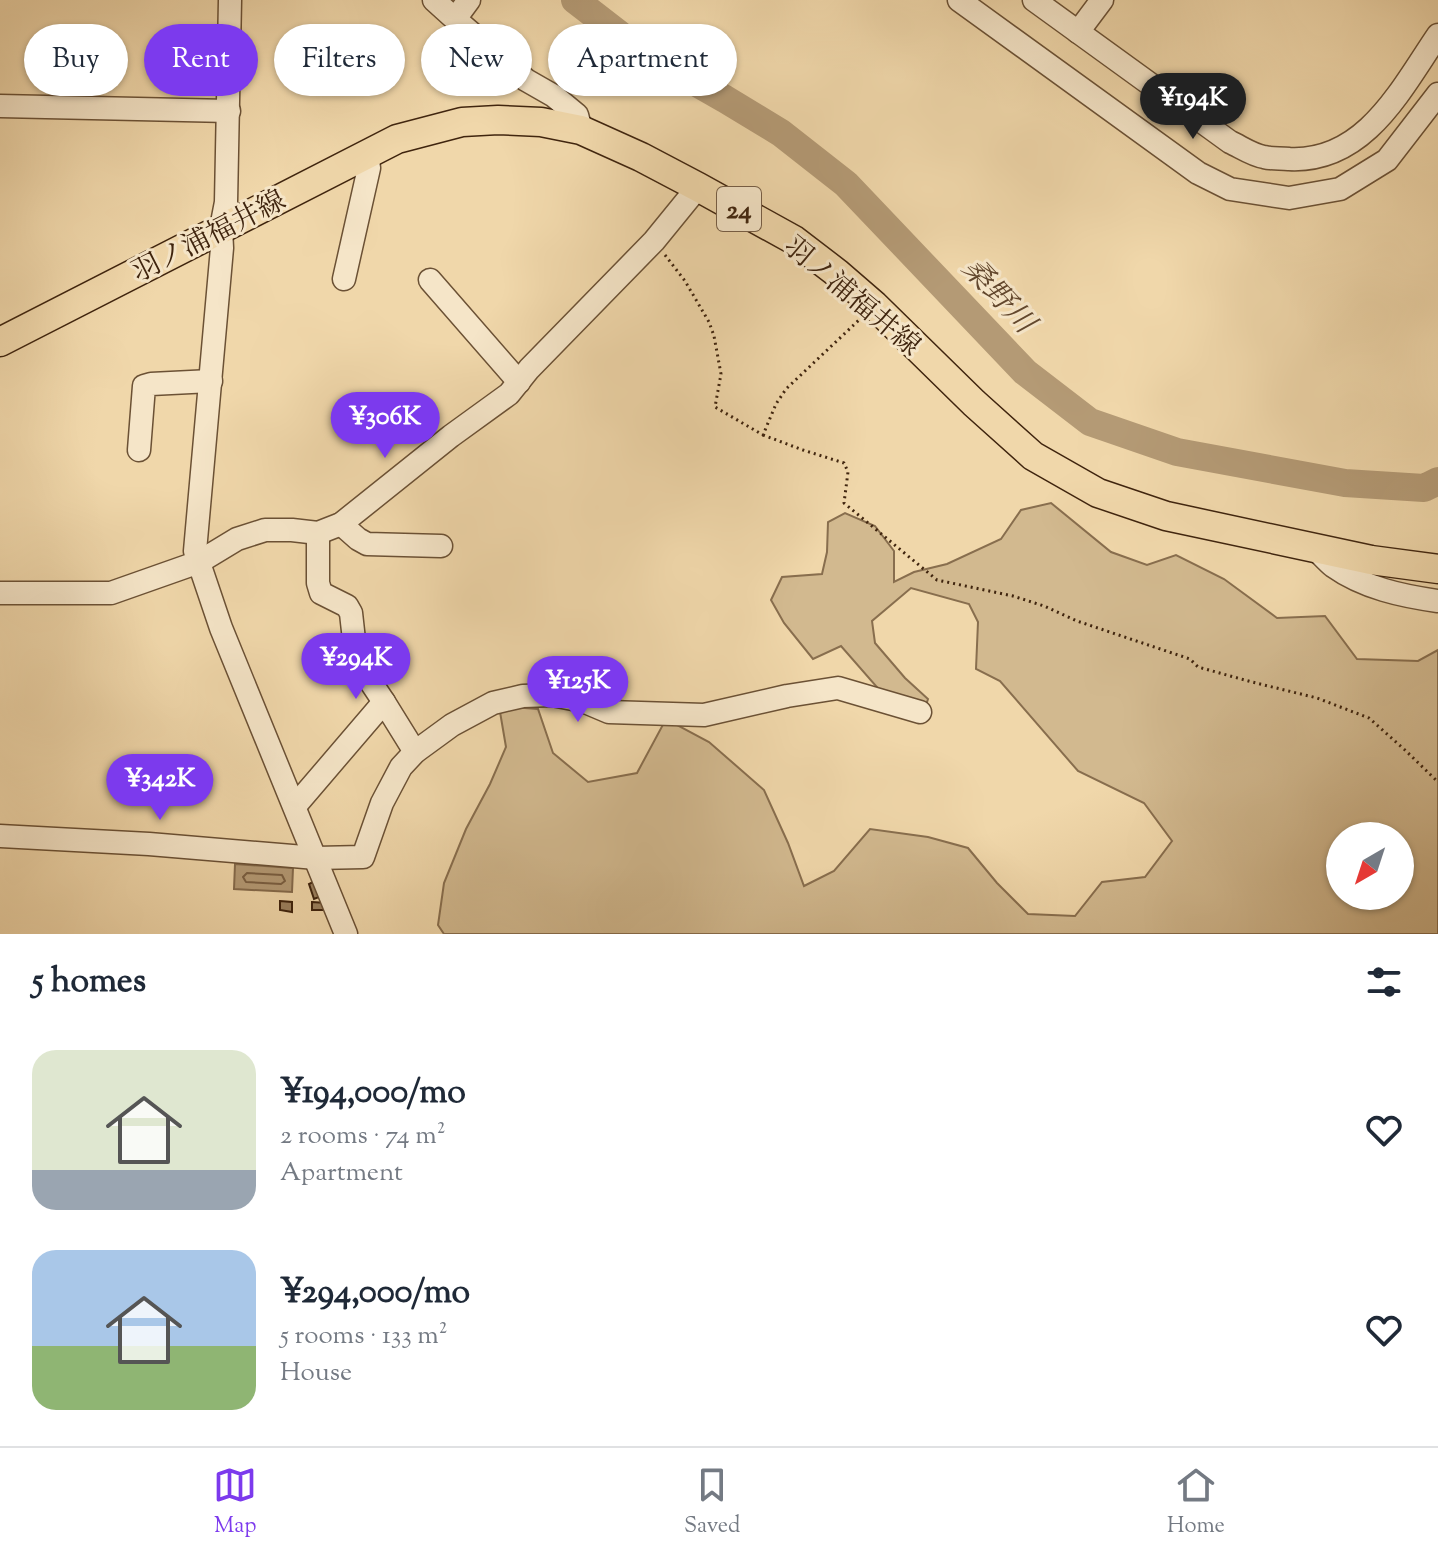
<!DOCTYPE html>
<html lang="en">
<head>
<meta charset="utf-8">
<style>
	:root { --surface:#fff; --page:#f2f2f3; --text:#1f2937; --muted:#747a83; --line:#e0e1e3; --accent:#7c3aed }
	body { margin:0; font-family:"Sorts Mill Goudy","Noto Serif JP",serif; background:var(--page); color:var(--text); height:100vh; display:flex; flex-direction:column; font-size:30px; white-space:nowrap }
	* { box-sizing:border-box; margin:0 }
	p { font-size:26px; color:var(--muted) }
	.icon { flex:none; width:44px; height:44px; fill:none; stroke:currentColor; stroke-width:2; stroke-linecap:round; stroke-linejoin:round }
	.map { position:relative; height:934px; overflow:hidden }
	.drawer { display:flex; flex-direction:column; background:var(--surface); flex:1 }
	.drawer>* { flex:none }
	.hud { position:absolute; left:24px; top:24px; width:800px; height:72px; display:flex; gap:16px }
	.needle { width:52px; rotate:219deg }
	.buttons { position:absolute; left:1326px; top:822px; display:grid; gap:16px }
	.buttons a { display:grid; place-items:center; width:88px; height:88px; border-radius:50%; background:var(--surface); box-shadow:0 2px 6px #0004; font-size:40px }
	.price { position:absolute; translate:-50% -68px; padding:0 18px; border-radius:28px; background:var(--accent); color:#fff; font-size:26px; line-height:52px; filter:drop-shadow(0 2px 4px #0008) }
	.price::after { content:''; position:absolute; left:50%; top:48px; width:24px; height:18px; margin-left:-12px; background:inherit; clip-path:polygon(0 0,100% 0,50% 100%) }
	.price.on { background:#222; color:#fff }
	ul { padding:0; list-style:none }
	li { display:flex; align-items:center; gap:24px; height:200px; padding:0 32px }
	li span { display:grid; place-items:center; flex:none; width:224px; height:160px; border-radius:24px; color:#555 }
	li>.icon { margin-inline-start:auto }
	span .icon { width:96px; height:96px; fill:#fffc; stroke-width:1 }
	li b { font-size:34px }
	h2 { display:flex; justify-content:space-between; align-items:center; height:96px; padding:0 32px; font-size:34px }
	.tag { padding:0 28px; border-radius:36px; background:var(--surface); box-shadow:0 2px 6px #0004; font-size:28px; line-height:72px }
	.tag.on { background:var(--accent); color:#fff }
	.menu { display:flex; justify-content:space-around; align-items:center; height:112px; border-top:2px solid var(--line); background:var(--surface); font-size:22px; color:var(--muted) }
	.menu a { display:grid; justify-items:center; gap:4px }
	.menu .on { color:var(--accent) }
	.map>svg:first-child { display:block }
	.green { fill:#d2b98f; stroke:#886e4e; stroke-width:2; fill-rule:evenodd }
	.water { fill:#b49a75; stroke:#856b4c; stroke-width:2 }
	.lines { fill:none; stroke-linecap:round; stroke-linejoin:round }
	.shore { stroke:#7a5f42; stroke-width:2 }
	.river { stroke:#b49a75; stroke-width:28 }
	.building { fill:#9b815f; stroke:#3f240e; stroke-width:2 }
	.minor-casing { stroke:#6b5135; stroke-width:25 }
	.major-casing { stroke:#3f240e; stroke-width:31 }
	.path { stroke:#3f240e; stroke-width:3; stroke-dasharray:2 4; stroke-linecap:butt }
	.minor { stroke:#f5e5c8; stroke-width:22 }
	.major { stroke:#f0d7aa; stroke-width:28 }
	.labels { text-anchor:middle; stroke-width:6; stroke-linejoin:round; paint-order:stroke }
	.shield { fill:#f5e5c8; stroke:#765e46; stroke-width:2 }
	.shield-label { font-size:26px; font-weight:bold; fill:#3f240e }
	.street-label { font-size:28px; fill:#3f240e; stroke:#f5e5c8 }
	.water-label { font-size:30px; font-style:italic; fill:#62472d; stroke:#f5e5c8 }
</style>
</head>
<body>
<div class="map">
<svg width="1438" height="934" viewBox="0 0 1438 934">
	<rect width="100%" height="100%" fill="#f0d7aa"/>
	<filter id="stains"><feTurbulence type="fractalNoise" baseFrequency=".0025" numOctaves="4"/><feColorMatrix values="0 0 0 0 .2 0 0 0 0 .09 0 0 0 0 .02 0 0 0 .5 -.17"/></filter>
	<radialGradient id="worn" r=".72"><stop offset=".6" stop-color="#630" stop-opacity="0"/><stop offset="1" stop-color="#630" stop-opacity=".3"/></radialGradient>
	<path class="green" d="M1051,503l60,49 36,13 29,-10 48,24 53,39 48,-2 32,43 61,2 20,-11v284h-994l-6,-9 6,-42 22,-54 24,-45 16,-37 -7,-41 39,3 15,44 35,29 49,-9 29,-54 43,23 55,48 24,53 16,43 30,-15 36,-42 58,8 40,11 29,35 31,31 47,2 27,-34 43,-5 27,-36 -28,-38 -66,-32 -78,-90 -24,-12 2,-47 -9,-18 -58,-16 -39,33 3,22 30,35 23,21 -3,9 -43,-15 -41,-47 -28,13 -29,-36 -13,-23 11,-23 40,-3 5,-22 1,-30 17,-9 30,13 19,25v31l20,-10 33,-8 54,-25 20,-29zM1340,836h60v60h-60z"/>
	<polygon class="water" points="235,864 293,868 292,892 234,889"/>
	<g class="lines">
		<polygon class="shore" points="247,873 282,875 285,881 281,884 246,882 243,877"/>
		<polyline class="river" points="575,0 641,51 725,99 781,133 846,184 1025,372 1090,422 1177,452 1345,483 1424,488 1438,481"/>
	</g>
	<g class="building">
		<polygon points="317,880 324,895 314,899 309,884"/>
		<polygon points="280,901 292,902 292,912 280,910"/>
		<polygon points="312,902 326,903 325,910 312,910"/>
	</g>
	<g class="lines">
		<defs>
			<g id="minor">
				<polyline points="230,0 226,202 221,228 222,248 195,551 221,628 346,934"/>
				<polyline points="434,0 455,19"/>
				<polyline points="469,0 455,19 526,80 554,96 577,115 581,130"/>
				<polyline points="959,0 1198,173 1230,189 1289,198 1340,189 1387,160 1438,94"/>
				<path d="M1034,0l196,142c11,5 22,13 34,15 8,2 17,1 25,2 76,4 112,-70 149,-124"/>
				<polyline points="1078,32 1102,0"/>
				<polyline points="0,106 229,111"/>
				<polyline points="344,279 369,168 367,154"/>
				<polyline points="430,280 519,382"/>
				<polyline points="139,450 144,386 151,384 211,381"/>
				<polyline points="341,524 358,539 367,544 441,546"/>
				<polyline points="318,533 318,583 321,593 347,606 351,613 355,649 360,666 384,702"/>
				<path d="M1314,548c7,6 13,13 19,18 31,22 69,30 105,35"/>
				<polyline points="0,593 111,593 199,562 237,539 265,530 292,530 318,533 341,524 451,436 509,394 529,369 654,241 698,187"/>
				<polyline points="295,806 384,702 415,752"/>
				<polyline points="0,836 149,844 316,858 363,857 382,803 401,767 415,752 452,725 493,703 523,696 552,695 583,701 609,712 704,715 787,696 838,688 920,712"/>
			</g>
			<polyline id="major" points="0,342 397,139 462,122 498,120 541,122 581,130 641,157 698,187 794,240 837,273 874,305 974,403 1033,456 1098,493 1166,516 1371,560 1438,569"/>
		</defs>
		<use href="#minor" class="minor-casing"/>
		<use href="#major" class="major-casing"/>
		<g class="path">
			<polyline points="665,255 685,281 709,322 714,336 721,374 715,407 763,435 776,404 786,389 860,319"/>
			<polyline points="763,435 803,450 844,463 848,472 844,503 937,580 1013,596 1044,606 1077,621 1190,659 1198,667 1252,682 1317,698 1369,718 1405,750 1438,782"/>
		</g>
		<use href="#minor" class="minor"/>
		<use href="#major" class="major"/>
	</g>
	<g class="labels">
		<rect class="shield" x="717" y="187" width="44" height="44" rx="6"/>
		<g class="shield-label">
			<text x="739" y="218">24</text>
		</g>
		<g class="street-label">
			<text transform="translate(208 235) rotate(-27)" y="10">羽ノ浦福井線</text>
			<text transform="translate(853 295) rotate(40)" y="10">羽ノ浦福井線</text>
		</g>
		<g class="water-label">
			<text transform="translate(999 295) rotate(47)" y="10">桑野川</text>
		</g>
	</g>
	<rect width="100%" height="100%" filter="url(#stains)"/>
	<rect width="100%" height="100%" fill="url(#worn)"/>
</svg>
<div class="buttons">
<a><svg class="needle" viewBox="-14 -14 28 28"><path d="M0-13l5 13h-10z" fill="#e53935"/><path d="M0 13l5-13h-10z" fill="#747a83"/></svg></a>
</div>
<b class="price on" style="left:1193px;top:141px">¥194K</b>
<b class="price" style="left:385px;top:460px">¥306K</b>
<b class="price" style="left:356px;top:701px">¥294K</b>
<b class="price" style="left:578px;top:724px">¥125K</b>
<b class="price" style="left:160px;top:822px">¥342K</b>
<div class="hud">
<a class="tag">Buy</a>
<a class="tag on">Rent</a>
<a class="tag">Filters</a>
<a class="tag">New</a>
<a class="tag">Apartment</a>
</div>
</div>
<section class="drawer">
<h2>5 homes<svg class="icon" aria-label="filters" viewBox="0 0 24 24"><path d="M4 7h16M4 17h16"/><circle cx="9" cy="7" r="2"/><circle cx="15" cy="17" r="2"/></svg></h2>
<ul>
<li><span style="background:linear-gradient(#dfe7d0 75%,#9aa5b1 0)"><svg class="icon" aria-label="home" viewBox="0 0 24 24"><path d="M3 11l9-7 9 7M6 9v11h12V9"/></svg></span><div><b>¥194,000/mo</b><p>2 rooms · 74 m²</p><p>Apartment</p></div><svg class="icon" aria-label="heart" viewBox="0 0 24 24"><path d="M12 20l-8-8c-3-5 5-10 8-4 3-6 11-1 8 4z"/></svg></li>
<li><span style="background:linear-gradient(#a9c7e8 60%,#8fb573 0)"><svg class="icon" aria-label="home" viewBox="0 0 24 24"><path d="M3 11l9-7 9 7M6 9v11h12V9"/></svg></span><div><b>¥294,000/mo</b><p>5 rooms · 133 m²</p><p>House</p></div><svg class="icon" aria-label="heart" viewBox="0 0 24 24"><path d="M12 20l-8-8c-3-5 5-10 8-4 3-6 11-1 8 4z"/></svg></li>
</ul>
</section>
<nav class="menu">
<a class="on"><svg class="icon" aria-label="map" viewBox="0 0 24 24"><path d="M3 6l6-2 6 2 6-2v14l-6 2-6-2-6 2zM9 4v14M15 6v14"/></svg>Map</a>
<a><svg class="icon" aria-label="saved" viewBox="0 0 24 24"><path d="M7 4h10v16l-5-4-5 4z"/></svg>Saved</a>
<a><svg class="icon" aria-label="home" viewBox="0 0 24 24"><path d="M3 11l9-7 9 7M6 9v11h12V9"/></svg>Home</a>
</nav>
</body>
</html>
